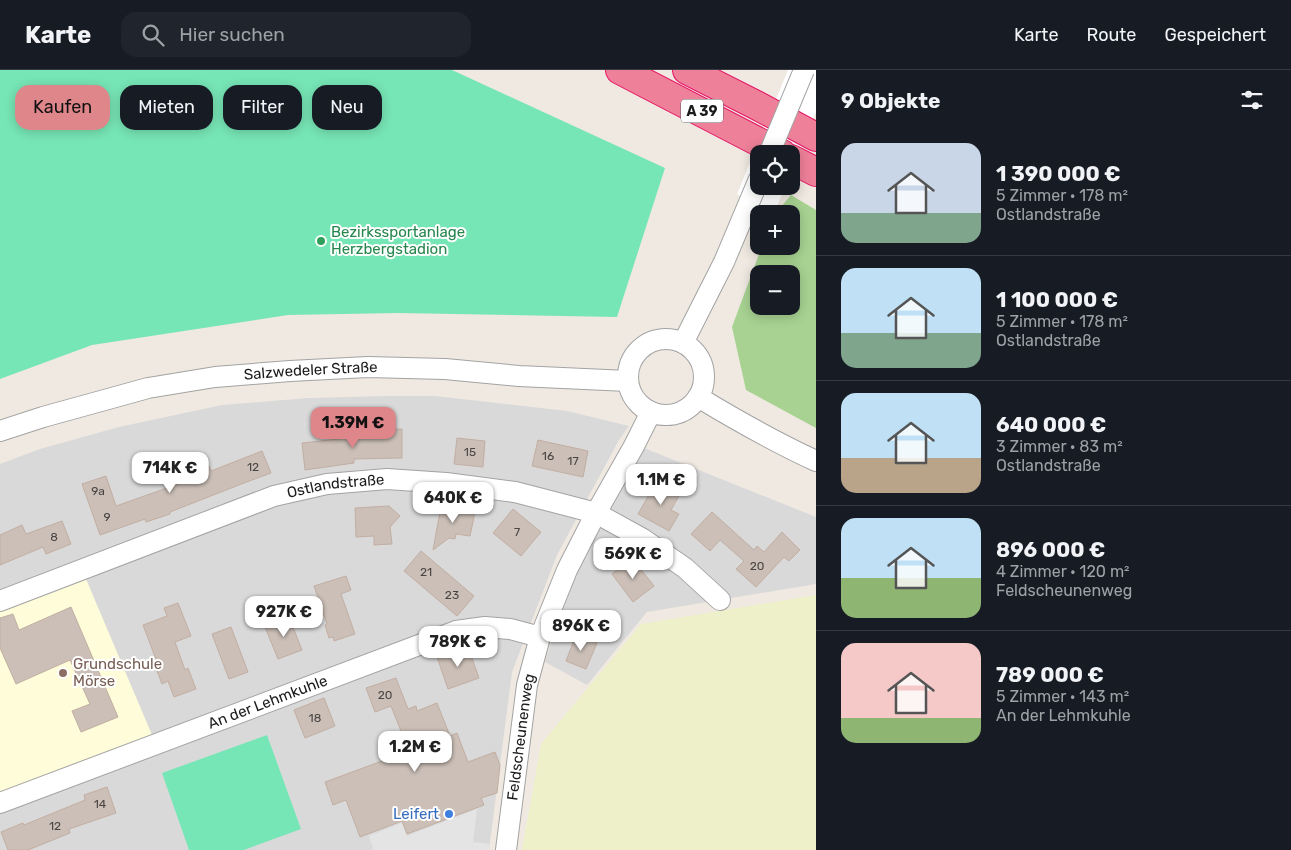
<!DOCTYPE html>
<html lang="de">
<head>
<meta charset="utf-8">
<style>
	:root { --surface:#171b24; --page:#20242c; --text:#f1f3f6; --muted:#9ea1a6; --line:#363941; --accent:#df868b }
	body { margin:0; font-family:Rubik,sans-serif; background:var(--page); color:var(--text); height:100vh; display:flex; flex-direction:column; font-size:19px; white-space:nowrap }
	* { box-sizing:border-box; margin:0 }
	p { font-size:16px; color:var(--muted) }
	.icon { flex:none; width:28px; height:28px; fill:none; stroke:currentColor; stroke-width:2; stroke-linecap:round; stroke-linejoin:round }
	.map { position:relative; flex:1; overflow:hidden }
	.panel { display:flex; flex-direction:column; background:var(--surface); width:475px }
	.panel>* { flex:none }
	.top-card { position:absolute; left:15px; top:15px; width:475px; height:45px; display:flex; gap:10px }
	.fabs { position:absolute; left:750px; top:75px; display:grid; gap:10px }
	.fabs a { display:grid; place-items:center; width:50px; height:50px; border-radius:10px; background:var(--surface); box-shadow:0 2px 12px #0003; font-size:25px }
	.price { position:absolute; translate:-50% -42px; padding:0 11px; border-radius:10px; background:#fff; color:#222; font-size:16px; line-height:32px; filter:drop-shadow(0 1px 2px #0008) }
	.price::after { content:''; position:absolute; left:50%; top:30px; width:15px; height:11px; margin-left:-8px; background:inherit; clip-path:polygon(0 0,100% 0,50% 100%) }
	.price.active { background:var(--accent); color:#111 }
	ul { padding:0; list-style:none }
	li { display:flex; align-items:center; gap:15px; height:125px; padding:0 25px }
	li+li { border-top:1px solid var(--line) }
	li span { display:grid; place-items:center; flex:none; width:140px; height:100px; border-radius:15px; color:#555 }
	li>.icon { margin-inline-start:auto }
	span .icon { width:60px; height:60px; fill:#fffc; stroke-width:1 }
	li b { font-size:21px }
	h2 { display:flex; justify-content:space-between; align-items:center; height:60px; padding:0 25px; font-size:21px }
	.pill { padding:0 18px; border-radius:15px; background:var(--surface); box-shadow:0 2px 12px #0003; font-size:18px; line-height:45px }
	.pill.active { background:var(--accent); color:#111 }
	header { display:flex; align-items:center; gap:30px; box-sizing:border-box; height:70px; padding:0 25px; background:var(--surface); border-bottom:1px solid var(--line) }
	header strong { font-size:24px }
	nav { display:flex; gap:28px; margin-inline-start:auto; font-size:18px }
	.search { width:350px; height:45px; background:var(--page); display:flex; align-items:center; gap:12px; box-sizing:border-box; padding:0 18px; border-radius:15px; color:var(--muted); font-size:19px }
	main { display:flex; flex:1; min-height:0 }
	.map>svg:first-child { display:block }
	.residential { fill:#dad9d9 }
	.education { fill:#fffdd9 }
	.farmland { fill:#eef0ca }
	.forest { fill:#a7d291; fill-rule:evenodd }
	.pitch { fill:#77e6b6 }
	.parking { fill:#e4e4e4 }
	.pier { fill:#fff }
	.building { fill:#cbbfb7; stroke:#c2aea2 }
	.lines { fill:none; stroke-linecap:round; stroke-linejoin:round }
	.minor-casing { stroke:#a3a3a3; stroke-width:22 }
	.highway-casing { stroke:#e61465; stroke-width:30 }
	.minor { stroke:#fff; stroke-width:20 }
	.highway { stroke:#ee8099; stroke-width:28 }
	.minor-bridge-casing { stroke:#a3a3a3; stroke-width:22; stroke-linecap:butt }
	.minor-bridge { stroke:#fff; stroke-width:20 }
	.leisure-dot { fill:#2e9e5b; stroke:#fff; stroke-width:2 }
	.education-dot { fill:#8d6e63; stroke:#fff; stroke-width:2 }
	.shop-dot { fill:#3f7fe0; stroke:#fff; stroke-width:2 }
	.labels { text-anchor:middle; stroke-width:4; stroke-linejoin:round; paint-order:stroke }
	.number-label { font-size:12px; fill:#484543 }
	.shield { fill:#fff; stroke:#606060; stroke-width:1 }
	.shield-label { font-size:14px; font-weight:bold; fill:#1c1c1c }
	.leisure-label { font-size:15px; fill:#27864d; stroke:#fff; text-anchor:start }
	.street-label { font-size:15px; fill:#1c1c1c; stroke:#fff }
	.education-label { font-size:15px; fill:#785e54; stroke:#fff; text-anchor:start }
	.shop-label { font-size:15px; fill:#366cbe; stroke:#fff; text-anchor:end }
</style>
</head>
<body>
<header>
<strong>Karte</strong>
<div class="search"><svg class="icon" aria-label="search" viewBox="0 0 24 24"><circle cx="10" cy="10" r="6"/><path d="M15 15l6 6"/></svg>Hier suchen</div>
<nav><a>Karte</a><a>Route</a><a>Gespeichert</a></nav>
</header>
<main>
<div class="map">
<svg width="816" height="780" viewBox="0 0 816 780">
	<rect width="100%" height="100%" fill="#efe9e1"/>
	<g class="residential">
		<polygon points="385,326 435,326 567,341 629,356 619,370 557,485 512,602 489,780 0,780 0,394 40,379 119,357 222,335 308,328"/>
		<polygon points="644,378 816,447 816,514 647,542 587,615 545,592 571,508"/>
	</g>
	<polygon class="education" points="86,509 152,665 0,723 0,542"/>
	<polygon class="farmland" points="816,525 816,780 522,780 541,674 641,554"/>
	<path class="forest" d="M791,125l25,15v218l-70,-38 -14,-63 30,-81h29v-32h-16zM759,204h32v32h-32z"/>
	<g class="pitch">
		<polygon points="0,0 452,0 665,98 617,247 398,243 288,245 92,275 0,309"/>
		<polygon points="267,665 301,759 244,780 189,780 162,703"/>
	</g>
	<polygon class="parking" points="477,739 473,772 490,774 489,780 370,780 373,779 369,766 402,753 407,766"/>
	<polygon class="pier" points="788,0 816,0 816,42 791,102 759,84 759,116 785,116 774,144 769,144 737,124"/>
	<g class="building">
		<polygon points="402,359 402,388 354,389 354,393 305,400 302,373 375,365 375,360"/>
		<polygon points="457,368 485,371 483,397 454,394"/>
		<polygon points="538,370 588,381 583,407 532,396"/>
		<polygon points="262,381 271,403 244,413 170,442 170,444 146,452 145,449 100,465 82,414 106,406 116,436 184,412 182,407 209,396 211,401"/>
		<polygon points="657,411 680,424 671,440 679,444 669,461 638,444"/>
		<polygon points="389,436 400,446 390,457 392,474 374,475 374,466 356,467 355,438"/>
		<polygon points="441,436 474,441 474,447 470,466 456,464 455,469 449,468 433,480"/>
		<polygon points="513,439 541,462 521,486 493,463"/>
		<polygon points="712,442 754,480 757,476 764,482 782,462 800,480 789,491 784,487 756,517 736,499 744,491 720,470 710,481 691,464"/>
		<polygon points="62,451 71,474 46,484 43,477 0,495 0,465 22,455 26,464"/>
		<polygon points="421,481 474,526 457,546 404,501"/>
		<polygon points="632,488 654,516 633,532 612,504"/>
		<polygon points="346,506 351,520 341,524 355,564 334,571 333,567 329,568 325,555 327,554 314,516"/>
		<polygon points="178,533 191,566 175,572 185,600 188,598 196,619 174,627 168,611 162,614 154,593 157,592 143,555 167,546 164,538"/>
		<polygon points="71,537 118,647 81,662 72,641 90,634 70,590 16,614 0,578 0,548 13,544 19,560"/>
		<polygon points="289,547 302,580 278,589 265,557"/>
		<polygon points="231,557 248,602 229,609 212,564"/>
		<polygon points="576,565 597,573 586,599 566,591"/>
		<polygon points="468,577 479,608 448,619 437,587"/>
		<polygon points="396,608 408,639 416,636 417,641 437,633 450,666 457,663 468,692 495,682 500,695 497,723 481,728 484,735 407,764 402,751 360,767 346,730 333,735 325,712 409,681 391,636 375,642 366,618"/>
		<polygon points="324,628 335,656 305,668 294,640"/>
		<polygon points="107,717 116,743 69,759 70,763 28,780 8,780 1,762 23,753 24,755 85,730 84,725"/>
	</g>
	<g class="lines">
		<defs>
			<g id="minor">
				<circle cx="666" cy="307" r="38"/>
				<polyline points="683,273 724,192 759,109"/>
				<path d="M698,327c38,23 77,45 118,64"/>
				<path id="s1" d="M0,361l43,-14 105,-29 67,-11 75,-6 78,-4 77,2 74,7 109,5"/>
				<path id="s2" d="M0,531l274,-105 53,-12 60,-5 59,4 69,9 81,21 47,26 42,29 35,32"/>
				<path id="s3" d="M0,733l456,-172 29,-4 25,2 30,8"/>
				<path id="s4" d="M506,780l21,-165 13,-48 27,-67 29,-57 38,-67 17,-34"/>
			</g>
			<g id="highway">
				<polyline points="620,0 782,84"/>
				<polyline points="687,0 756,35 816,67"/>
				<polyline points="791,89 816,102"/>
			</g>
		</defs>
		<use href="#minor" class="minor-casing"/>
		<use href="#highway" class="highway-casing"/>
		<use href="#minor" class="minor"/>
		<use href="#highway" class="highway"/>
		<defs>
			<polyline id="minor-bridge" points="769,84 804,0"/>
		</defs>
		<use href="#minor-bridge" class="minor-bridge-casing"/>
		<use href="#minor-bridge" class="minor-bridge"/>
	</g>
	<circle class="leisure-dot" cx="321" cy="171" r="5"/>
	<circle class="education-dot" cx="63" cy="603" r="5"/>
	<circle class="shop-dot" cx="449" cy="744" r="5"/>
	<g class="labels">
		<g class="number-label">
			<text x="470" y="386">15</text>
			<text x="548" y="390">16</text>
			<text x="573" y="395">17</text>
			<text x="253" y="401">12</text>
			<text x="98" y="425">9a</text>
			<text x="107" y="451">9</text>
			<text x="517" y="466">7</text>
			<text x="54" y="471">8</text>
			<text x="757" y="500">20</text>
			<text x="426" y="506">21</text>
			<text x="452" y="529">23</text>
			<text x="385" y="629">20</text>
			<text x="315" y="652">18</text>
			<text x="100" y="738">14</text>
			<text x="55" y="760">12</text>
		</g>
		<rect class="shield" x="681" y="29.5" width="42" height="23" rx="4"/>
		<g class="shield-label">
			<text x="702" y="46">A 39</text>
		</g>
		<g class="leisure-label">
			<text x="331" y="167">Bezirkssportanlage<tspan x="331" dy="17">Herzbergstadion</tspan></text>
		</g>
		<g class="street-label">
			<text dy="5" stroke="none"><textPath href="#s1" startOffset="318">Salzwedeler Straße</textPath></text>
			<text dy="5" stroke="none"><textPath href="#s2" startOffset="356">Ostlandstraße</textPath></text>
			<text dy="5" stroke="none"><textPath href="#s3" startOffset="286">An der Lehmkuhle</textPath></text>
			<text dy="5" stroke="none"><textPath href="#s4" startOffset="114">Feldscheunenweg</textPath></text>
		</g>
		<g class="education-label">
			<text x="73" y="599">Grundschule<tspan x="73" dy="17">Mörse</tspan></text>
		</g>
		<g class="shop-label">
			<text x="439" y="749">Leifert</text>
		</g>
	</g>
</svg>
<div class="fabs">
<a><svg class="icon" aria-label="locate" viewBox="0 0 24 24"><circle cx="12" cy="12" r="6"/><path d="M12 2v4M12 18v4M2 12h4M18 12h4"/></svg></a>
<a>+</a>
<a>−</a>
</div>
<b class="price active" style="left:353px;top:379px">1.39M €</b>
<b class="price" style="left:170px;top:424px">714K €</b>
<b class="price" style="left:661px;top:436px">1.1M €</b>
<b class="price" style="left:453px;top:454px">640K €</b>
<b class="price" style="left:633px;top:510px">569K €</b>
<b class="price" style="left:284px;top:568px">927K €</b>
<b class="price" style="left:581px;top:582px">896K €</b>
<b class="price" style="left:458px;top:598px">789K €</b>
<b class="price" style="left:415px;top:703px">1.2M €</b>
<div class="top-card">
<a class="pill active">Kaufen</a>
<a class="pill">Mieten</a>
<a class="pill">Filter</a>
<a class="pill">Neu</a>
</div>
</div>
<section class="panel">
<h2>9 Objekte<svg class="icon" aria-label="filters" viewBox="0 0 24 24"><path d="M4 7h16M4 17h16"/><circle cx="9" cy="7" r="2"/><circle cx="15" cy="17" r="2"/></svg></h2>
<ul>
<li><span style="background:linear-gradient(#c9d6e8 70%,#7fa58c 0)"><svg class="icon" aria-label="home" viewBox="0 0 24 24"><path d="M3 11l9-7 9 7M6 9v11h12V9"/></svg></span><div><b>1 390 000 €</b><p>5 Zimmer · 178 m²</p><p>Ostlandstraße</p></div></li>
<li><span style="background:linear-gradient(#bfe0f5 65%,#7fa58c 0)"><svg class="icon" aria-label="home" viewBox="0 0 24 24"><path d="M3 11l9-7 9 7M6 9v11h12V9"/></svg></span><div><b>1 100 000 €</b><p>5 Zimmer · 178 m²</p><p>Ostlandstraße</p></div></li>
<li><span style="background:linear-gradient(#bfe0f5 65%,#b9a48a 0)"><svg class="icon" aria-label="home" viewBox="0 0 24 24"><path d="M3 11l9-7 9 7M6 9v11h12V9"/></svg></span><div><b>640 000 €</b><p>3 Zimmer · 83 m²</p><p>Ostlandstraße</p></div></li>
<li><span style="background:linear-gradient(#bfe0f5 60%,#8fb573 0)"><svg class="icon" aria-label="home" viewBox="0 0 24 24"><path d="M3 11l9-7 9 7M6 9v11h12V9"/></svg></span><div><b>896 000 €</b><p>4 Zimmer · 120 m²</p><p>Feldscheunenweg</p></div></li>
<li><span style="background:linear-gradient(#f6c9c9 75%,#8fb573 0)"><svg class="icon" aria-label="home" viewBox="0 0 24 24"><path d="M3 11l9-7 9 7M6 9v11h12V9"/></svg></span><div><b>789 000 €</b><p>5 Zimmer · 143 m²</p><p>An der Lehmkuhle</p></div></li>
</ul>
</section>
</main>
</body>
</html>
